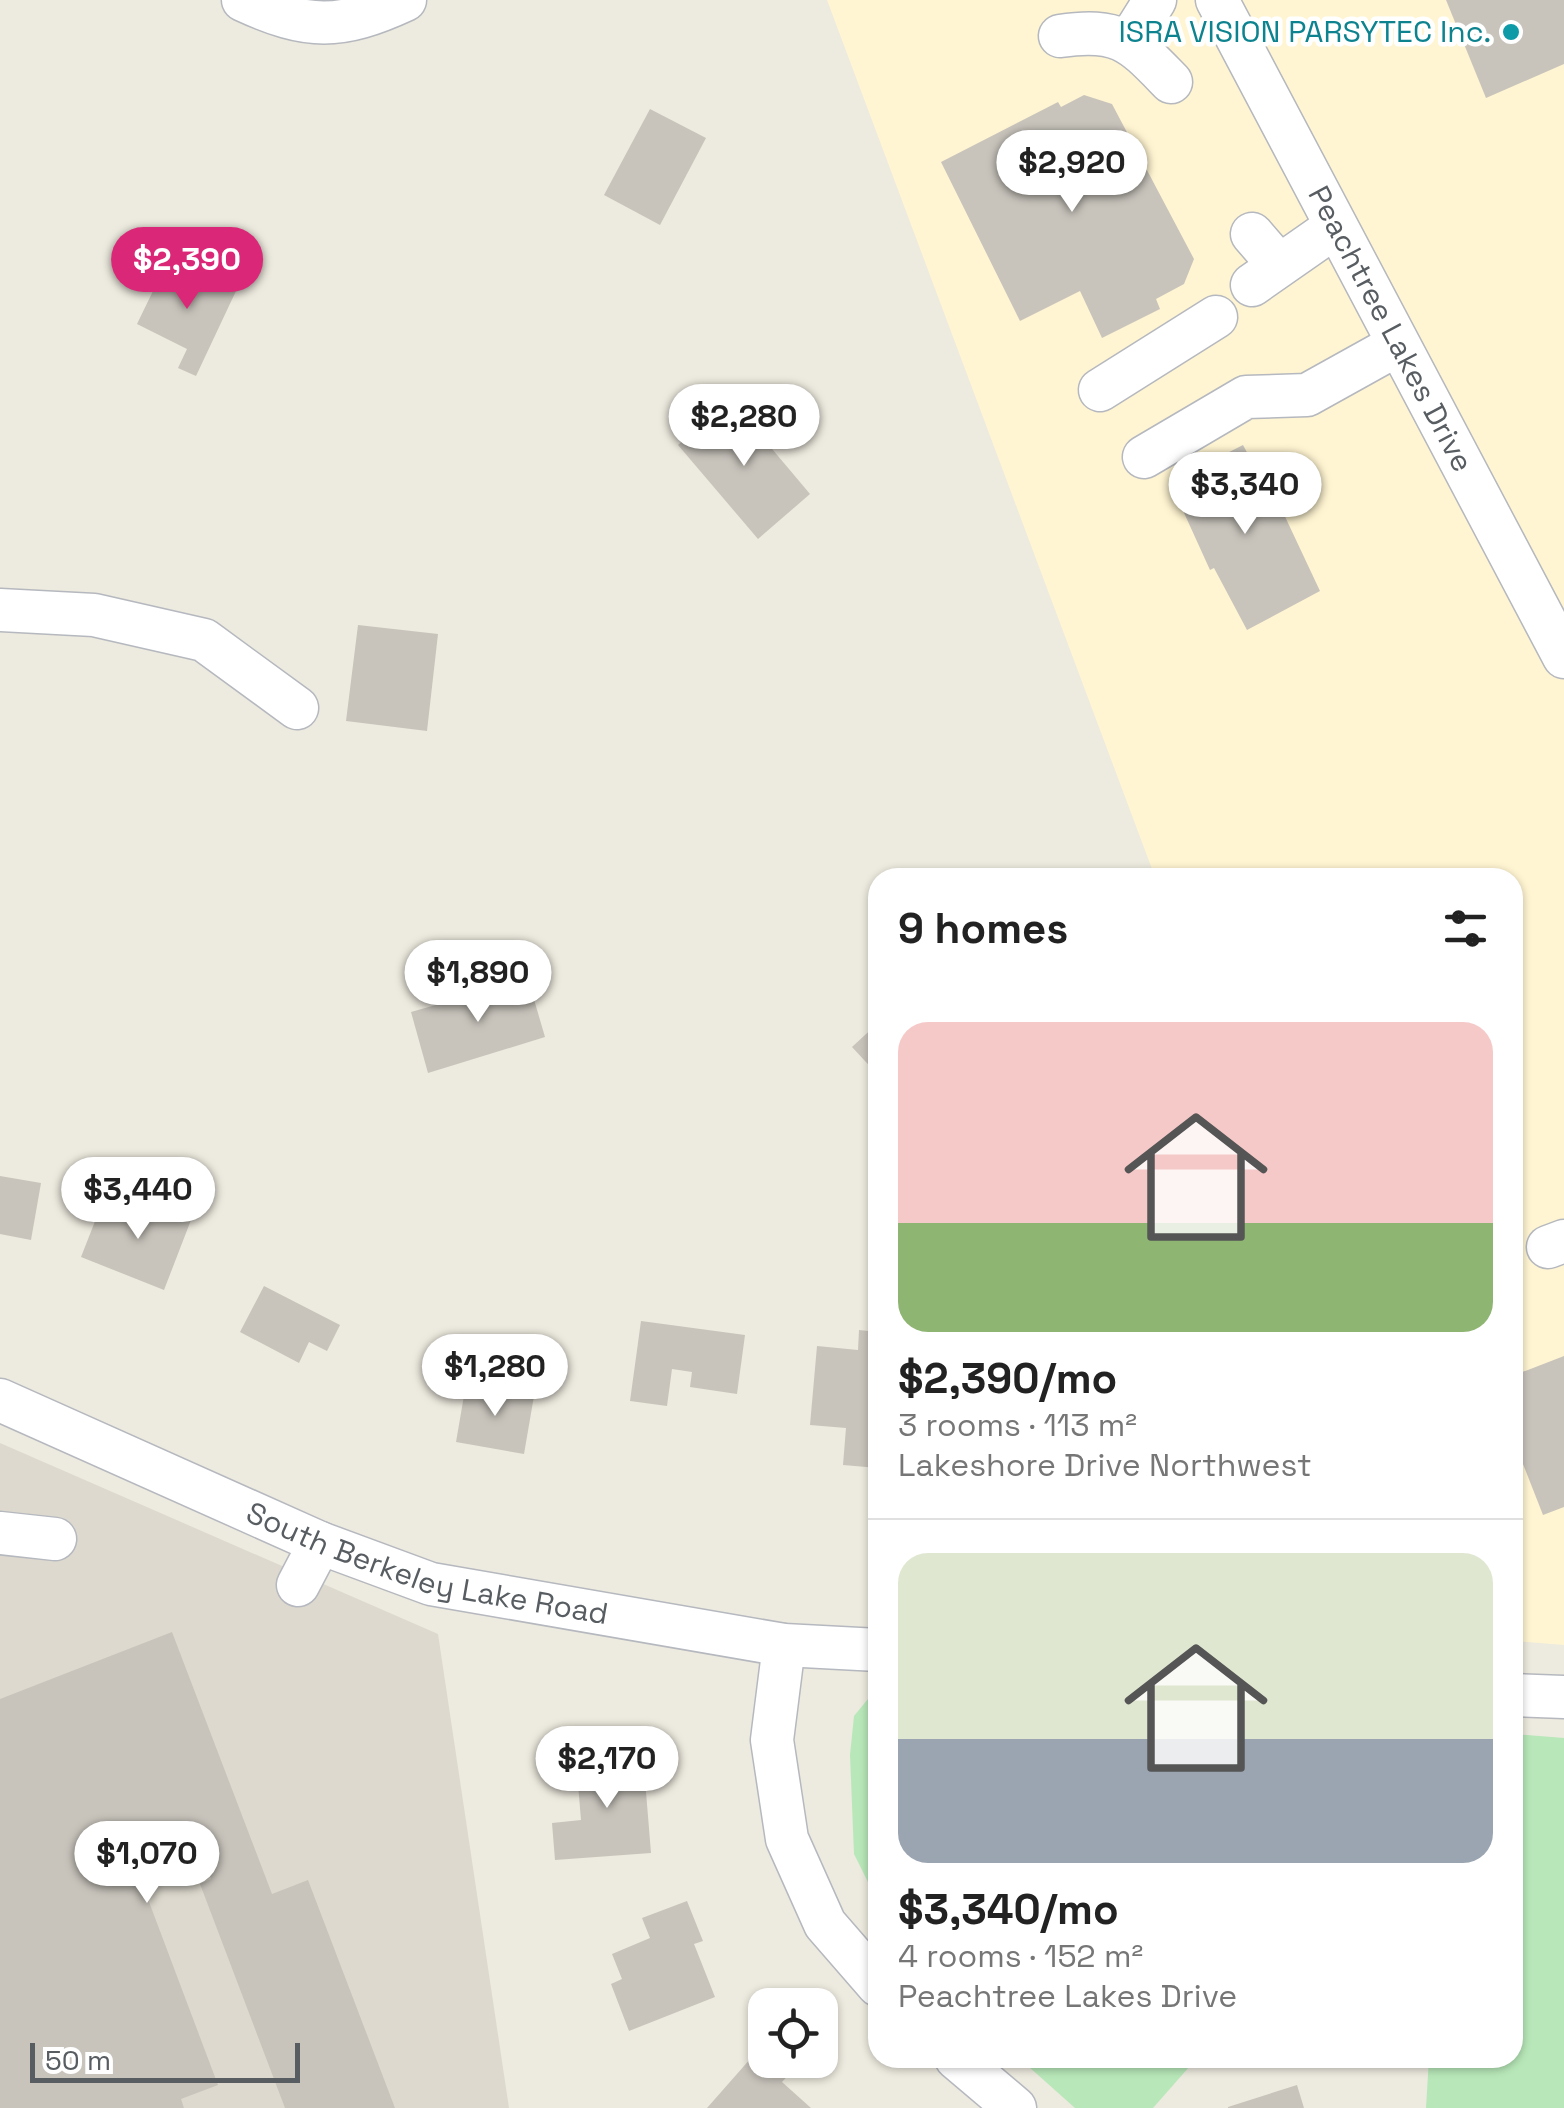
<!DOCTYPE html>
<html lang="en">
<head>
<meta charset="utf-8">
<style>
	:root { --surface:#fff; --page:#f6f6f6; --text:#222; --muted:#767676; --line:#e0e0e0; --accent:#db2777 }
	body { margin:0; font-family:"Space Grotesk",sans-serif; background:var(--page); color:var(--text); height:100vh; display:flex; flex-direction:column; font-size:38px; white-space:nowrap }
	* { box-sizing:border-box; margin:0 }
	p { font-size:32px; color:var(--muted) }
	.icon { flex:none; width:55px; height:55px; fill:none; stroke:currentColor; stroke-width:2; stroke-linecap:round; stroke-linejoin:round }
	.map { position:relative; flex:1; overflow:hidden }
	.drawer { position:absolute; left:868px; top:868px; width:655px; height:1200px; display:flex; flex-direction:column; background:var(--surface); border-radius:30px; box-shadow:0 2px 8px #0004 }
	.drawer>* { flex:none }
	.fabs { position:absolute; left:748px; top:1988px; display:grid; gap:20px }
	.fabs a { display:grid; place-items:center; width:90px; height:90px; border-radius:20px; background:var(--surface); box-shadow:0 2px 8px #0004; font-size:50px }
	.scale { position:absolute; left:30px; bottom:25px; width:270px; box-sizing:border-box; padding-left:10px; border:5px solid #585d62; border-top:0; font-size:28px; line-height:35px; white-space:nowrap; color:#585d62; -webkit-text-stroke:8px #fff; paint-order:stroke }
	.price { position:absolute; translate:-50% -85px; padding:0 22px; border-radius:35px; background:#fff; color:#222; font-size:32px; line-height:65px; filter:drop-shadow(0 2px 5px #0008) }
	.price::after { content:''; position:absolute; left:50%; top:60px; width:30px; height:22px; margin-left:-15px; background:inherit; clip-path:polygon(0 0,100% 0,50% 100%) }
	.price.current { background:var(--accent); color:#fff }
	ul { padding:0; list-style:none }
	li { display:grid; align-content:center; gap:20px; height:530px; padding:0 30px }
	li+li { border-top:2px solid var(--line) }
	li span { display:grid; place-items:center; height:310px; border-radius:30px; color:#555 }
	li>.icon { margin-inline-start:auto }
	span .icon { width:180px; height:180px; fill:#fffc; stroke-width:1 }
	li b { font-size:42px }
	h2 { display:flex; justify-content:space-between; align-items:center; height:120px; padding:0 30px; font-size:42px }
	.map>svg:first-child { display:block }
	.commercial { fill:#fff5d2 }
	.education { fill:#ddd9ce }
	.green { fill:#b8e8b9 }
	.building { fill:#c8c4bc }
	.lines { fill:none; stroke-linecap:round; stroke-linejoin:round }
	.minor-casing { stroke:#b5b8be; stroke-width:45 }
	.minor { stroke:#fff; stroke-width:42 }
	.culture-dot { fill:#0f9aa8; stroke:#fff; stroke-width:4 }
	.labels { text-anchor:middle; stroke-width:9; stroke-linejoin:round; paint-order:stroke }
	.culture-label { font-size:30px; fill:#0d838f; stroke:#fff; text-anchor:end }
	.street-label { font-size:30px; fill:#585d62; stroke:#fff }
</style>
</head>
<body>
<div class="map">
<svg width="1564" height="2108" viewBox="0 0 1564 2108">
	<rect width="100%" height="100%" fill="#edeadf"/>
	<polygon class="commercial" points="827,0 1564,0 1564,1645 1513,1641 1512,878 1155,877"/>
	<polygon class="education" points="0,1443 438,1634 509,2108 0,2108"/>
	<g class="green">
		<polygon points="877,1688 878,1688 877,1900 854,1854 850,1755 854,1716"/>
		<polygon points="1513,1734 1564,1738 1564,2108 1426,2108 1429,2058 1512,2058"/>
		<polygon points="1019,2058 1197,2058 1153,2108 1075,2108"/>
	</g>
	<g class="building">
		<polygon points="1446,0 1564,0 1564,64 1486,98"/>
		<polygon points="1084,95 1112,104 1194,259 1184,284 1156,299 1160,309 1102,338 1080,291 1020,321 941,162 1058,102 1061,107"/>
		<polygon points="650,109 706,138 660,225 604,195"/>
		<polygon points="169,258 236,291 196,376 178,368 187,349 137,324"/>
		<polygon points="731,400 810,494 758,539 678,445"/>
		<polygon points="1243,445 1269,493 1273,491 1320,591 1247,630 1214,568 1210,570 1170,482"/>
		<polygon points="358,625 438,634 427,731 346,721"/>
		<polygon points="528,979 545,1037 428,1073 411,1012"/>
		<polygon points="878,1023 878,1075 852,1047"/>
		<polygon points="0,1176 41,1183 31,1240 0,1234"/>
		<polygon points="132,1198 191,1220 164,1290 81,1257 101,1206 125,1216"/>
		<polygon points="264,1286 340,1325 327,1351 309,1342 299,1363 240,1332"/>
		<polygon points="641,1321 745,1335 737,1394 690,1387 692,1372 672,1369 667,1406 630,1401"/>
		<polygon points="859,1330 878,1332 878,1468 843,1465 846,1428 810,1425 817,1346 858,1350"/>
		<polygon points="1564,1356 1564,1507 1543,1515 1512,1436 1512,1376"/>
		<polygon points="466,1384 534,1396 524,1454 456,1442"/>
		<polygon points="172,1632 272,1894 308,1880 395,2108 285,2108 200,1884 211,1879 202,1854 140,1878 218,2085 181,2099 184,2108 0,2108 0,1699"/>
		<polygon points="643,1755 651,1853 555,1860 552,1823 581,1820 576,1760"/>
		<polygon points="687,1901 703,1941 694,1944 715,1997 629,2031 611,1984 622,1979 612,1954 650,1938 642,1918"/>
		<polygon points="765,2042 765,2060 783,2060 793,2070 782,2082 811,2108 707,2108"/>
		<polygon points="1297,2085 1304,2108 1228,2108 1228,2107"/>
	</g>
	<g class="lines">
		<defs>
			<g id="minor">
				<path d="M243,0c65,30 97,30 162,0"/>
				<path id="s1" d="M1217,0l347,657"/>
				<path d="M1060,36c60,-9 72,6 111,46"/>
				<polyline points="1130,40 1155,0"/>
				<polyline points="1252,234 1277,263"/>
				<polyline points="1252,285 1335,227"/>
				<polyline points="1100,390 1216,317"/>
				<polyline points="1144,457 1246,397 1307,395 1397,345"/>
				<polyline points="0,610 94,615 204,640 297,708"/>
				<polyline points="1548,1247 1564,1241"/>
				<path id="s2" d="M0,1400l320,143 111,41 353,61 94,5"/>
				<polyline points="0,1533 55,1539"/>
				<polyline points="298,1585 320,1543"/>
				<polyline points="784,1645 772,1740 787,1839 825,1924 878,1985"/>
				<polyline points="1512,1695 1564,1697"/>
				<polyline points="956,2058 1015,2108"/>
			</g>
		</defs>
		<use href="#minor" class="minor-casing"/>
		<use href="#minor" class="minor"/>
	</g>
	<circle class="culture-dot" cx="1511" cy="32" r="10"/>
	<g class="labels">
		<g class="culture-label">
			<text x="1491" y="42">ISRA VISION PARSYTEC Inc.</text>
		</g>
		<g class="street-label">
			<text dy="10" stroke="none"><textPath href="#s1" startOffset="372">Peachtree Lakes Drive</textPath></text>
			<text dy="10" stroke="none"><textPath href="#s2" startOffset="460">South Berkeley Lake Road</textPath></text>
		</g>
	</g>
</svg>
<div class="fabs">
<a><svg class="icon" aria-label="locate" viewBox="0 0 24 24"><circle cx="12" cy="12" r="6"/><path d="M12 2v4M12 18v4M2 12h4M18 12h4"/></svg></a>
</div>
<div class="scale">50 m</div>
<b class="price" style="left:1072px;top:215px">$2,920</b>
<b class="price current" style="left:187px;top:312px">$2,390</b>
<b class="price" style="left:744px;top:469px">$2,280</b>
<b class="price" style="left:1245px;top:537px">$3,340</b>
<b class="price" style="left:478px;top:1025px">$1,890</b>
<b class="price" style="left:138px;top:1242px">$3,440</b>
<b class="price" style="left:495px;top:1419px">$1,280</b>
<b class="price" style="left:607px;top:1811px">$2,170</b>
<b class="price" style="left:147px;top:1906px">$1,070</b>
<section class="drawer">
<h2>9 homes<svg class="icon" aria-label="filters" viewBox="0 0 24 24"><path d="M4 7h16M4 17h16"/><circle cx="9" cy="7" r="2"/><circle cx="15" cy="17" r="2"/></svg></h2>
<ul>
<li><span style="background:linear-gradient(#f6c9c9 65%,#8fb573 0)"><svg class="icon" aria-label="home" viewBox="0 0 24 24"><path d="M3 11l9-7 9 7M6 9v11h12V9"/></svg></span><div><b>$2,390/mo</b><p>3 rooms · 113 m²</p><p>Lakeshore Drive Northwest</p></div></li>
<li><span style="background:linear-gradient(#dfe7d0 60%,#9aa5b1 0)"><svg class="icon" aria-label="home" viewBox="0 0 24 24"><path d="M3 11l9-7 9 7M6 9v11h12V9"/></svg></span><div><b>$3,340/mo</b><p>4 rooms · 152 m²</p><p>Peachtree Lakes Drive</p></div></li>
</ul>
</section>
</div>
</body>
</html>
